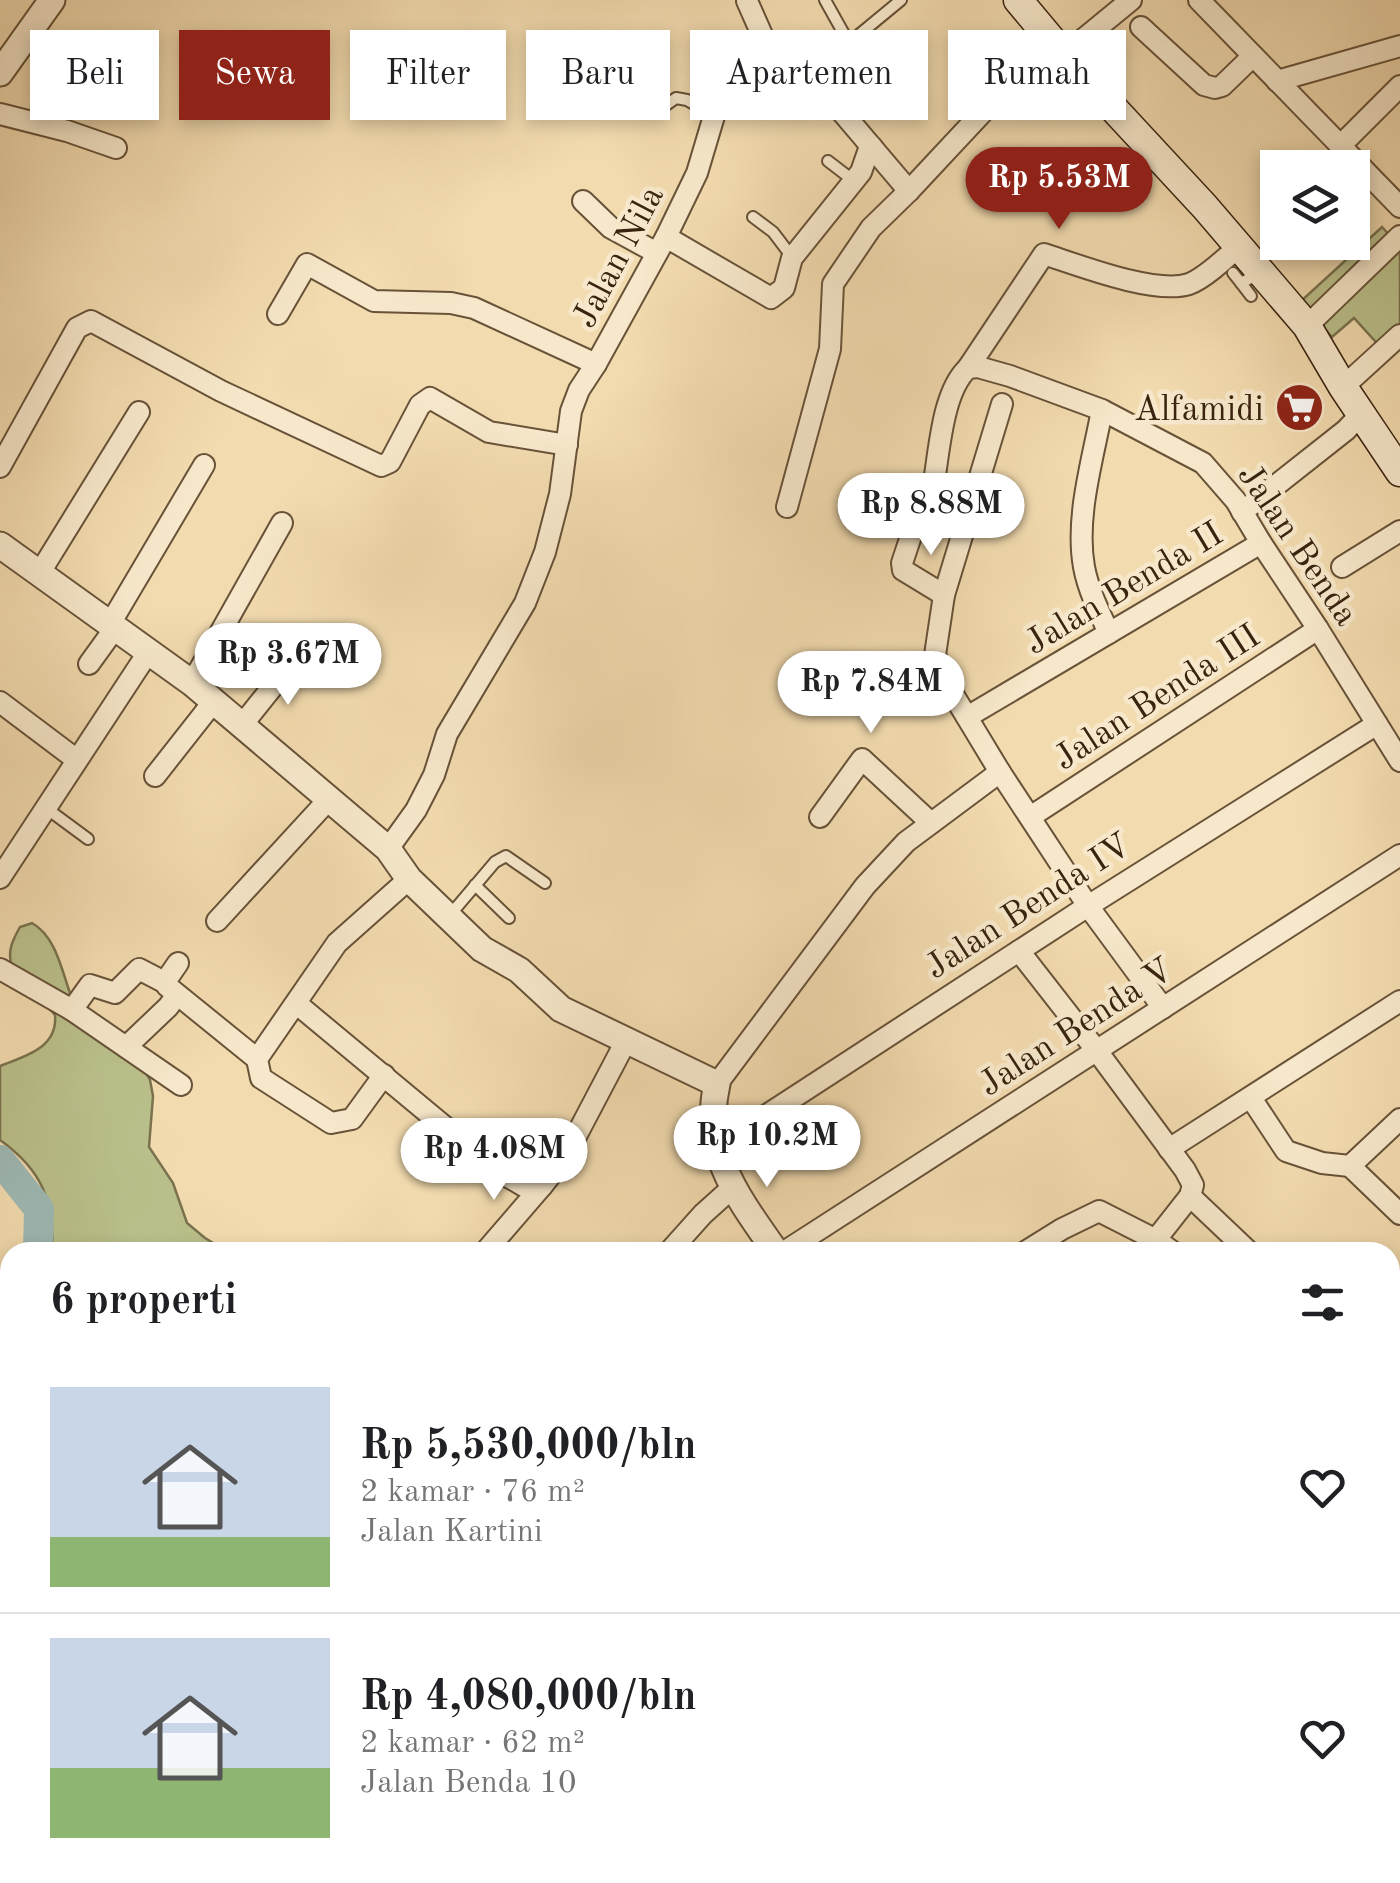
<!DOCTYPE html>
<html lang="id">
<head>
<meta charset="utf-8">
<style>
	:root { --surface:#fff; --page:#f6f6f6; --text:#202124; --muted:#757577; --line:#e0e0e0; --accent:#8f2418 }
	body { margin:0; font-family:"Old Standard TT",serif; background:var(--page); color:var(--text); height:100vh; display:flex; flex-direction:column; font-size:38px; white-space:nowrap }
	* { box-sizing:border-box; margin:0 }
	p { font-size:32px; color:var(--muted) }
	.icon { flex:none; width:55px; height:55px; fill:none; stroke:currentColor; stroke-width:2; stroke-linecap:round; stroke-linejoin:round }
	.map { position:relative; flex:1; overflow:hidden }
	.panel { position:absolute; left:0px; top:1242px; width:1400px; height:642px; display:flex; flex-direction:column; background:var(--surface); border-radius:30px 30px 0 0; box-shadow:0 5px 15px #0003 }
	.panel>* { flex:none }
	.hud { position:absolute; left:30px; top:30px; width:1340px; height:90px; display:flex; gap:20px }
	.fabs { position:absolute; left:1260px; top:150px; display:grid; gap:20px }
	.fabs a { display:grid; place-items:center; width:110px; height:110px; border-radius:0px; background:var(--surface); box-shadow:0 5px 15px #0003; font-size:50px }
	.price { position:absolute; translate:-50% -85px; padding:0 22px; border-radius:35px; background:#fff; color:#222; font-size:32px; line-height:65px; filter:drop-shadow(0 2px 5px #0008) }
	.price::after { content:''; position:absolute; left:50%; top:60px; width:30px; height:22px; margin-left:-15px; background:inherit; clip-path:polygon(0 0,100% 0,50% 100%) }
	.price.selected { background:var(--accent); color:#fff }
	ul { padding:0; list-style:none }
	li { display:flex; align-items:center; gap:30px; height:250px; padding:0 50px }
	li+li { border-top:2px solid var(--line) }
	li span { display:grid; place-items:center; flex:none; width:280px; height:200px; border-radius:0px; color:#555 }
	li>.icon { margin-inline-start:auto }
	span .icon { width:120px; height:120px; fill:#fffc; stroke-width:1 }
	li b { font-size:42px }
	h2 { display:flex; justify-content:space-between; align-items:center; height:120px; padding:0 50px; font-size:42px }
	.tag { padding:0 35px; border-radius:0px; background:var(--surface); box-shadow:0 5px 15px #0003; font-size:35px; line-height:90px }
	.tag.selected { background:var(--accent); color:#fff }
	.map>svg:first-child { display:block }
	.green { fill:#bac08b; stroke:#7a724e; stroke-width:2.5 }
	.lines { fill:none; stroke-linecap:round; stroke-linejoin:round }
	.river { stroke:#9eb9b4; stroke-width:30 }
	.service-casing { stroke:#685238; stroke-width:14 }
	.minor-casing { stroke:#685238; stroke-width:24 }
	.tertiary-casing { stroke:#685238; stroke-width:29 }
	.secondary-casing { stroke:#3a2410; stroke-width:31 }
	.service { stroke:#f7e8cb; stroke-width:10 }
	.minor { stroke:#f7e8cb; stroke-width:20 }
	.tertiary { stroke:#f7e8cb; stroke-width:25 }
	.secondary { stroke:#f7e8cb; stroke-width:28 }
	.labels { text-anchor:middle; stroke-width:9; stroke-linejoin:round; paint-order:stroke }
	.street-label { font-size:35px; fill:#3a2410; stroke:#f7e8cb }
	.poi-label { font-size:35px; fill:#3a2410; stroke:#f7e8cb; text-anchor:end }
</style>
</head>
<body>
<div class="map">
<svg width="1400" height="1883" viewBox="0 0 1400 1883">
	<rect width="100%" height="100%" fill="#f2dbaf"/>
	<filter id="stains"><feTurbulence type="fractalNoise" baseFrequency=".002" numOctaves="4"/><feColorMatrix values="0 0 0 0 .2 0 0 0 0 .09 0 0 0 0 .02 0 0 0 .5 -.17"/></filter>
	<radialGradient id="worn" r=".72"><stop offset=".6" stop-color="#630" stop-opacity="0"/><stop offset="1" stop-color="#630" stop-opacity=".3"/></radialGradient>
	<g class="green">
		<polygon points="1382,227 1400,247 1400,336 1384,351 1354,318 1332,337 1300,302"/>
		<path d="M32,923c27,15 31,57 43,83 9,19 53,50 70,65l5,9 3,16 -4,51 24,36 14,40 18,15 23,14h-176c3,-50 -10,-82 -52,-112v-74c25,-10 58,-18 55,-51l-43,-48c-5,-15 0,-26 8,-40z"/>
		<polygon points="1390,1705 1400,1713 1400,1794 1390,1807"/>
	</g>
	<g class="lines">
		<g class="river">
			<polyline points="0,1160 39,1209 38,1252"/>
			<polyline points="719,1875 723,1883"/>
		</g>
		<defs>
			<g id="service">
				<polyline points="825,0 849,43 901,0"/>
				<polyline points="814,72 849,43"/>
				<polyline points="659,110 676,98 687,100 714,116"/>
				<polyline points="828,161 854,181"/>
				<polyline points="753,217 773,232 792,257"/>
				<polyline points="1233,273 1241,283 1260,273"/>
				<polyline points="1241,283 1251,296"/>
				<polyline points="46,808 88,839"/>
				<polyline points="475,885 509,918"/>
				<polyline points="450,915 495,862 506,856 545,883"/>
				<polyline points="0,1384 10,1399"/>
				<polyline points="0,1430 10,1423"/>
				<polyline points="0,1545 10,1538"/>
				<polyline points="0,1660 10,1653"/>
				<polyline points="0,1784 10,1777"/>
				<polyline points="0,1864 10,1863"/>
				<polyline points="35,1875 43,1883"/>
				<polyline points="155,1875 161,1883"/>
				<polyline points="183,1883 193,1875"/>
			</g>
			<g id="minor">
				<polyline points="1199,0 1400,207"/>
				<polyline points="747,1 778,71"/>
				<polyline points="1141,27 1204,85 1215,88 1222,86 1253,56"/>
				<polyline points="1064,55 1131,0"/>
				<polyline points="1277,81 1400,46"/>
				<polyline points="0,114 67,131 116,148"/>
				<polyline points="1340,146 1400,86"/>
				<polyline points="583,201 611,228 657,253"/>
				<polyline points="666,237 771,298 784,288 792,258 861,172 868,152 872,147"/>
				<polyline points="278,314 307,264 374,301 451,303 474,308 596,364"/>
				<polyline points="1307,326 1400,236"/>
				<path d="M968,368l76,-114c34,11 111,41 145,30 16,-6 37,-26 50,-38"/>
				<polyline points="1343,387 1400,335"/>
				<polyline points="1002,404 944,595 935,655 948,686 1000,772 1088,906 1163,1008"/>
				<path d="M1102,410c-9,49 -27,107 -18,157 4,22 15,45 25,66"/>
				<polyline points="0,467 77,328 91,321 221,391 381,466 390,462 420,405 430,398 489,432 567,445"/>
				<path d="M935,475c5,-32 9,-85 33,-107l10,-1 32,9 92,34 101,53 33,38 25,42 57,86 82,132"/>
				<polyline points="787,507 830,349 833,284 871,228 909,191 1050,40"/>
				<polyline points="1242,512 1346,430 1361,414"/>
				<polyline points="916,521 902,563 903,570 944,595"/>
				<polyline points="1342,567 1400,531"/>
				<polyline points="39,574 139,412"/>
				<polyline points="110,624 204,465"/>
				<polyline points="89,664 115,628"/>
				<polyline points="192,683 282,523"/>
				<polyline points="0,702 77,760"/>
				<polyline points="967,717 1261,543"/>
				<polyline points="242,725 294,660"/>
				<polyline points="155,776 214,701"/>
				<polyline points="820,817 862,759 931,823"/>
				<polyline points="1030,817 1318,629"/>
				<polyline points="388,849 416,810 434,775 447,734 525,603 545,552 560,494 571,411 579,390 596,364 666,237 697,173 714,116 729,92 750,79 778,71 795,76 842,112 909,191"/>
				<polyline points="0,878 149,651"/>
				<polyline points="217,921 330,798"/>
				<polyline points="1019,951 1097,1051 1185,1170 1193,1185 1190,1196 1146,1252"/>
				<polyline points="178,963 167,979 167,986 257,1059"/>
				<polyline points="0,969 72,1010 181,1085"/>
				<polyline points="297,1004 498,1171 524,1186 542,1186 565,1157 626,1041"/>
				<polyline points="72,1010 90,985 115,993 139,969 166,983"/>
				<polyline points="126,1047 168,1007 177,995"/>
				<polyline points="384,1075 352,1119 331,1123 261,1078 257,1059 337,943 409,879"/>
				<polyline points="717,1084 865,886 906,842 1000,772"/>
				<polyline points="1251,1098 1286,1151 1322,1163 1350,1166 1400,1119"/>
				<polyline points="716,1148 1088,906 1377,724"/>
				<polyline points="1169,1149 1400,1001"/>
				<polyline points="1350,1166 1400,1214"/>
				<polyline points="1190,1196 1249,1252"/>
				<polyline points="485,1252 542,1186"/>
				<polyline points="669,1252 703,1214 732,1188"/>
				<polyline points="784,1252 1400,855"/>
				<polyline points="1025,1252 1062,1229 1099,1211 1156,1240 1173,1252"/>
				<polyline points="1390,1315 1398,1324 1400,1322"/>
				<polyline points="1390,1468 1400,1476"/>
				<polyline points="1390,1610 1400,1596"/>
				<polyline points="1390,1722 1400,1731"/>
				<polyline points="1390,1822 1400,1832"/>
				<polyline points="582,1875 588,1883"/>
				<polyline points="1312,1875 1320,1883"/>
				<polyline points="517,1883 525,1875"/>
				<polyline points="1212,1883 1223,1875"/>
			</g>
			<g id="tertiary">
				<polyline points="0,73 52,0"/>
				<path d="M0,545l192,138 196,166 21,30 73,70 37,21 42,39 156,75c-16,68 23,116 59,168"/>
				<polyline points="1023,1883 1028,1875"/>
			</g>
			<polyline id="secondary" points="1018,0 1064,55 1205,207 1307,326 1343,387 1400,472"/>
		</defs>
		<use href="#service" class="service-casing"/>
		<use href="#minor" class="minor-casing"/>
		<use href="#tertiary" class="tertiary-casing"/>
		<use href="#secondary" class="secondary-casing"/>
		<use href="#service" class="service"/>
		<use href="#minor" class="minor"/>
		<use href="#tertiary" class="tertiary"/>
		<use href="#secondary" class="secondary"/>
	</g>
	<defs>
		<symbol id="supermarket-disc" viewBox="-11 -11 22 22"><circle r="9.5" fill="#8f2418" stroke="#f7e8cb"/><path d="M-6-5.5h2.5l.6 2H6L4.5 2H-2.5L-4.4-4H-6ZM-1.5 3.2a1.3 1.3 0 1 0 .1 0ZM3 3.2a1.3 1.3 0 1 0 .1 0Z" fill="#fff"/></symbol>
	</defs>
	<g fill-rule="evenodd">
		<use href="#supermarket-disc" x="1272" y="380" width="55" height="55"/>
	</g>
	<g class="labels">
		<g class="street-label">
			<text transform="translate(617 256) rotate(-62)" y="12">Jalan Nila</text>
			<text transform="translate(1299 544) rotate(56)" y="12">Jalan Benda</text>
			<text transform="translate(1123 587) rotate(-31)" y="12">Jalan Benda II</text>
			<text transform="translate(1156 696) rotate(-33)" y="12">Jalan Benda III</text>
			<text transform="translate(1027 905) rotate(-33)" y="12">Jalan Benda IV</text>
			<text transform="translate(1075 1026) rotate(-33)" y="12">Jalan Benda V</text>
		</g>
		<g class="poi-label">
			<text x="1264" y="420">Alfamidi</text>
		</g>
	</g>
	<rect width="100%" height="100%" filter="url(#stains)"/>
	<rect width="100%" height="100%" fill="url(#worn)"/>
</svg>
<div class="fabs">
<a><svg class="icon" aria-label="layers" viewBox="0 0 24 24"><path d="M12 4l9 5-9 5-9-5zM3 14l9 5 9-5"/></svg></a>
</div>
<b class="price selected" style="left:1059px;top:232px">Rp 5.53M</b>
<b class="price" style="left:931px;top:558px">Rp 8.88M</b>
<b class="price" style="left:288px;top:708px">Rp 3.67M</b>
<b class="price" style="left:871px;top:736px">Rp 7.84M</b>
<b class="price" style="left:767px;top:1190px">Rp 10.2M</b>
<b class="price" style="left:494px;top:1203px">Rp 4.08M</b>
<div class="hud">
<a class="tag">Beli</a>
<a class="tag selected">Sewa</a>
<a class="tag">Filter</a>
<a class="tag">Baru</a>
<a class="tag">Apartemen</a>
<a class="tag">Rumah</a>
</div>
<section class="panel">
<h2>6 properti<svg class="icon" aria-label="filters" viewBox="0 0 24 24"><path d="M4 7h16M4 17h16"/><circle cx="9" cy="7" r="2"/><circle cx="15" cy="17" r="2"/></svg></h2>
<ul>
<li><span style="background:linear-gradient(#c9d6e8 75%,#8fb573 0)"><svg class="icon" aria-label="home" viewBox="0 0 24 24"><path d="M3 11l9-7 9 7M6 9v11h12V9"/></svg></span><div><b>Rp 5,530,000/bln</b><p>2 kamar · 76 m²</p><p>Jalan Kartini</p></div><svg class="icon" aria-label="heart" viewBox="0 0 24 24"><path d="M12 20l-8-8c-3-5 5-10 8-4 3-6 11-1 8 4z"/></svg></li>
<li><span style="background:linear-gradient(#c9d6e8 65%,#8fb573 0)"><svg class="icon" aria-label="home" viewBox="0 0 24 24"><path d="M3 11l9-7 9 7M6 9v11h12V9"/></svg></span><div><b>Rp 4,080,000/bln</b><p>2 kamar · 62 m²</p><p>Jalan Benda 10</p></div><svg class="icon" aria-label="heart" viewBox="0 0 24 24"><path d="M12 20l-8-8c-3-5 5-10 8-4 3-6 11-1 8 4z"/></svg></li>
</ul>
</section>
</div>
</body>
</html>
